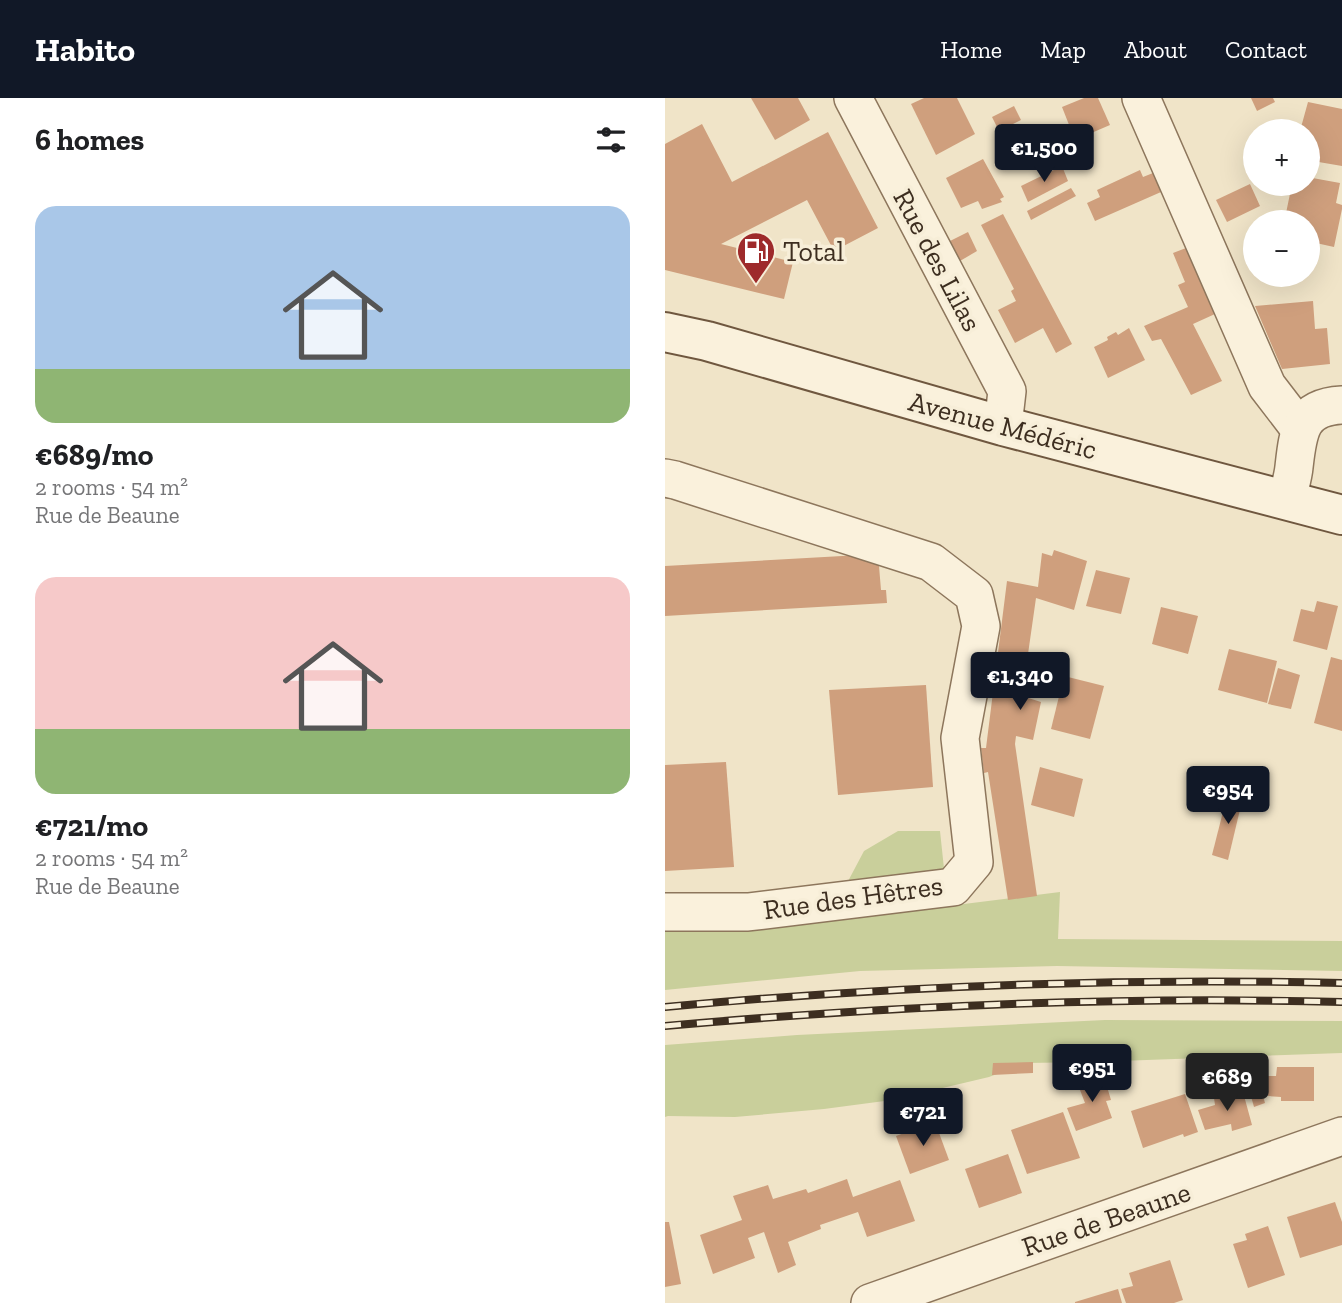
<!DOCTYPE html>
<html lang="en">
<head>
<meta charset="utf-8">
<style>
	:root { --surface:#fff; --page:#f2f2f2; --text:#202124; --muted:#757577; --accent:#111827 }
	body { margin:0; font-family:"Zilla Slab",serif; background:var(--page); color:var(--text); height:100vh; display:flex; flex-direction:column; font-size:26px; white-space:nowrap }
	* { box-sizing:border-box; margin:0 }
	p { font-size:23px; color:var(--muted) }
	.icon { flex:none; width:38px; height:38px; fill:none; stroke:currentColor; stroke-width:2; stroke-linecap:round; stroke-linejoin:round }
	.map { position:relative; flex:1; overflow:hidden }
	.details { display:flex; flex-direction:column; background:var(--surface); width:665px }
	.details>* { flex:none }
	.buttons { position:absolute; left:578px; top:21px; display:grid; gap:14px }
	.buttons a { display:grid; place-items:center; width:77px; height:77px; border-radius:50%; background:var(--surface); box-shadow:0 7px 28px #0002; font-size:35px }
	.price { position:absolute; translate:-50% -60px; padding:0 16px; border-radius:7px; background:var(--accent); color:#fff; font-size:23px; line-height:46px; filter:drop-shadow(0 2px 4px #0008) }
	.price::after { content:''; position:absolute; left:50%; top:42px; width:21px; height:16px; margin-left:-10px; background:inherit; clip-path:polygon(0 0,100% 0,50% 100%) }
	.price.selected { background:#222; color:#fff }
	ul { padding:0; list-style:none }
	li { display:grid; align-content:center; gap:14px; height:371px; padding:0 35px }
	li span { display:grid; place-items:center; height:217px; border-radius:21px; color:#555 }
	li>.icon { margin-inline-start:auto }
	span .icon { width:126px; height:126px; fill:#fffc; stroke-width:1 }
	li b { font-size:30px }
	h2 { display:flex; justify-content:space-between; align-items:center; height:84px; padding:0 35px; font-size:30px }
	header { display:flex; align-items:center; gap:42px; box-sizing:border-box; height:98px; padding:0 35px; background:var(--accent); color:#fff }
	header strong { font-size:33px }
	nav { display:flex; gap:38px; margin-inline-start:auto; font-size:24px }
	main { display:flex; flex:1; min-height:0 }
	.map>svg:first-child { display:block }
	.green { fill:#c9cf9b }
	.building { fill:#cf9f7d }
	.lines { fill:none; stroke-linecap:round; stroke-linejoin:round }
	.street-casing { stroke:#8d765c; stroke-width:40 }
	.secondary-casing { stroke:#6f573f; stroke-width:42 }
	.street { stroke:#faf1dc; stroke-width:37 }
	.secondary { stroke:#faf1dc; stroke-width:38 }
	.rail-casing { stroke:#3d2e20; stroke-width:8 }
	.rail { stroke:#f7eed8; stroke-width:5; stroke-dasharray:16; stroke-linecap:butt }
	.labels { text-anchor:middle; stroke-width:7; stroke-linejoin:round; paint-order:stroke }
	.poi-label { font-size:28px; fill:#3d2e20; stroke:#f7eed8; text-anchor:start }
	.street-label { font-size:28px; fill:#3d2e20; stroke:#f7eed8 }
</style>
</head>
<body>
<header>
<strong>Habito</strong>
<nav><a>Home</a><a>Map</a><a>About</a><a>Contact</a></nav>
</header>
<main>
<section class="details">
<h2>6 homes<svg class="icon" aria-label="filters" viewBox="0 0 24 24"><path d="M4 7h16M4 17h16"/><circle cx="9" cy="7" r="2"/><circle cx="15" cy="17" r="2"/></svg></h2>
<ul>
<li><span style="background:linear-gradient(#a9c7e8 75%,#8fb573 0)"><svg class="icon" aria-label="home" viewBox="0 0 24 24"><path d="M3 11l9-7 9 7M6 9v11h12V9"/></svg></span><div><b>€689/mo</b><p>2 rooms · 54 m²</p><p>Rue de Beaune</p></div></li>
<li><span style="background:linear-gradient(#f6c9c9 70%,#8fb573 0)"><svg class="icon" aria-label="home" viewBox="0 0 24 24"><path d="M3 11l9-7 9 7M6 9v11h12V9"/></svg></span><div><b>€721/mo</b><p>2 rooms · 54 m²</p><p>Rue de Beaune</p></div></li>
</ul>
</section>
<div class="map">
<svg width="677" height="1205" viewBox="0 0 677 1205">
	<rect width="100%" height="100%" fill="#f0e4c8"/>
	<g class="green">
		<polygon points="233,733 275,733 283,808 395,794 393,841 677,843 677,873 392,868 195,873 0,892 0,828 181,787 199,753"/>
		<polygon points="440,922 677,923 677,955 426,964 362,965 324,979 227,1002 159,1011 70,1019 3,1018 0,1019 0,947 132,937"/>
	</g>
	<g class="building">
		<polygon points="86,0 133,0 145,22 110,42"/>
		<polygon points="259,0 292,0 310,36 271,57 246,6"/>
		<polygon points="419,0 433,0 445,27 410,42 397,9"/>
		<polygon points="586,0 608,0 610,4 592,13"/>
		<polygon points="643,4 677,11 677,68 642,62 642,33 635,33"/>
		<polygon points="349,8 356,22 334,33 327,19"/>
		<polygon points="37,26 67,84 163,34 213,130 169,153 142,102 56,146 128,164 119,201 0,172 0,46"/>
		<polygon points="318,61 339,99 335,101 337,104 317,111 313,103 296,110 281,80"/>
		<polygon points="397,68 403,83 363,104 356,88"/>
		<polygon points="475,72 478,79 488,75 496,94 430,123 422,105 435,99 432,92"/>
		<polygon points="642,79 675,85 671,105 677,107 677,111 669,149 642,143 642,124 632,124 620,120 627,86 642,86"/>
		<polygon points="585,86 595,108 562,124 551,102"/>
		<polygon points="406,90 411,98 366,122 362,113"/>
		<polygon points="338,116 407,246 391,255 378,230 350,245 333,212 351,203 346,193 349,191 316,127"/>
		<polygon points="303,134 312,153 295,163 285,143"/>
		<polygon points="521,150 550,216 528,226 557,283 526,297 496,241 487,243 479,228 523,209 513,187 520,184 508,155"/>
		<polygon points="648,203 650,231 662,230 665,266 617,271 590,208"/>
		<polygon points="464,230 480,262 443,280 429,249 443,242 442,239 451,234 453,237"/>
		<polygon points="389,452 422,463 409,512 371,500 357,598 376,604 368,642 351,638 350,646 372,798 343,802 323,674 319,675 316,650 321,650 342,483 373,489 377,455 387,458"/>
		<polygon points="213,456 216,492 221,492 222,505 0,518 0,468"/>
		<polygon points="431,472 465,480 456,516 421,508"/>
		<polygon points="652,503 673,508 662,552 628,543 636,511 649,514"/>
		<polygon points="496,509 533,518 523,556 487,546"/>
		<polygon points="564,551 612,563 602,605 553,592"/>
		<polygon points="666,559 677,562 677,633 649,625"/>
		<polygon points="613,570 635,577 626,611 603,606"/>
		<polygon points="399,578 439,588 425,641 386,631"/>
		<polygon points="261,587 268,689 173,697 164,592"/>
		<polygon points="61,664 69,769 0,773 0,667"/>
		<polygon points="375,669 418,681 409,719 366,707"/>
		<polygon points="563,694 578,699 563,762 547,757"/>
		<polygon points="368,964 368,975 327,977 328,965"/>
		<polygon points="612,969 649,969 649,1003 616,1003 616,999 603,998 603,978 611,978"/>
		<polygon points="437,972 446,1002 441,1003 447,1020 411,1033 402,1010 420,1005 415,992 431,987 426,973"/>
		<polygon points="593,981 600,1005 589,1009 582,984"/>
		<polygon points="578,994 587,1027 567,1033 566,1026 540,1032 533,1012 550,1007 549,1000"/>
		<polygon points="520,996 533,1034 519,1039 518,1036 478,1050 466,1013"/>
		<polygon points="398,1014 415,1060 362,1076 346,1032"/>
		<polygon points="270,1024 284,1062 245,1076 231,1038"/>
		<polygon points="343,1056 357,1095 314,1110 300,1071"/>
		<polygon points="182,1081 188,1099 235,1082 250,1123 202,1139 193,1114 155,1127 156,1131 123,1144 131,1167 113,1175 99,1134 83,1140 90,1160 48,1176 35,1137 77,1122 68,1098 103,1087 108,1101 141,1091 143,1095"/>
		<polygon points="670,1104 677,1124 677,1147 635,1160 622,1119"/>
		<polygon points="0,1124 4,1124 16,1186 0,1189"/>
		<polygon points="603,1128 620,1177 583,1190 568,1146 582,1142 580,1136"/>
		<polygon points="505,1162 518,1202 509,1205 461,1205 456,1191 468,1188 464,1175"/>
		<polygon points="453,1191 457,1205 410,1205 410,1204"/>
	</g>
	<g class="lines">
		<defs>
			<g id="street">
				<polyline points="188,0 342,293 338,328"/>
				<polyline points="476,0 602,288 635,331"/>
				<polyline points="0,380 10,382 266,464 309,497 316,528 295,640 309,764 288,789 83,814 0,814"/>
				<path d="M622,402c2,-11 6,-22 7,-33 4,-35 6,-60 48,-62"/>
				<polyline points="205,1205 677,1038"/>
			</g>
			<polyline id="secondary" points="0,234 42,243 338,328 677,417"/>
		</defs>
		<use href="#street" class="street-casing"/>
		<use href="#secondary" class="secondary-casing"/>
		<use href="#street" class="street"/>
		<use href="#secondary" class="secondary"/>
		<defs>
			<g id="rail">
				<path d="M0,909c225,-21 451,-29 677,-24"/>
				<path d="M0,928c225,-20 451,-30 677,-24"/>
			</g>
		</defs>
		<use href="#rail" class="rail-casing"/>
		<use href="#rail" class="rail"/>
	</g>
	<defs>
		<symbol id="fuel-pin" viewBox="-11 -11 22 30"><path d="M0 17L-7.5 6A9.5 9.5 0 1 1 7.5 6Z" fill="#9e2a2b" stroke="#f7eed8"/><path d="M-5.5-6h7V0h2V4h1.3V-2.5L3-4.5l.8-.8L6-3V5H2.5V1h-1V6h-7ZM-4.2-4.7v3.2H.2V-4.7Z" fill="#fff"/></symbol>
	</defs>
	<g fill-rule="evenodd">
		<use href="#fuel-pin" x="69" y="131" width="44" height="60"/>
	</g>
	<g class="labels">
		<g class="poi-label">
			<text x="118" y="163">Total</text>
		</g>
		<g class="street-label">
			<text transform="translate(273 162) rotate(62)" y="10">Rue des Lilas</text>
			<text transform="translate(338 327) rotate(15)" y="10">Avenue Médéric</text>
			<text transform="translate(188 799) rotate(-8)" y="10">Rue des Hêtres</text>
			<text transform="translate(441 1121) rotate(-19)" y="10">Rue de Beaune</text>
		</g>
	</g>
</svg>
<div class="buttons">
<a>+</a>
<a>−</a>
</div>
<b class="price" style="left:379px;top:86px">€1,500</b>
<b class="price" style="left:355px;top:614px">€1,340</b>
<b class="price" style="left:563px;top:728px">€954</b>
<b class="price" style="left:427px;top:1006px">€951</b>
<b class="price selected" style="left:562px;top:1015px">€689</b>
<b class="price" style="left:258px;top:1050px">€721</b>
</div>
</main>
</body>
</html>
